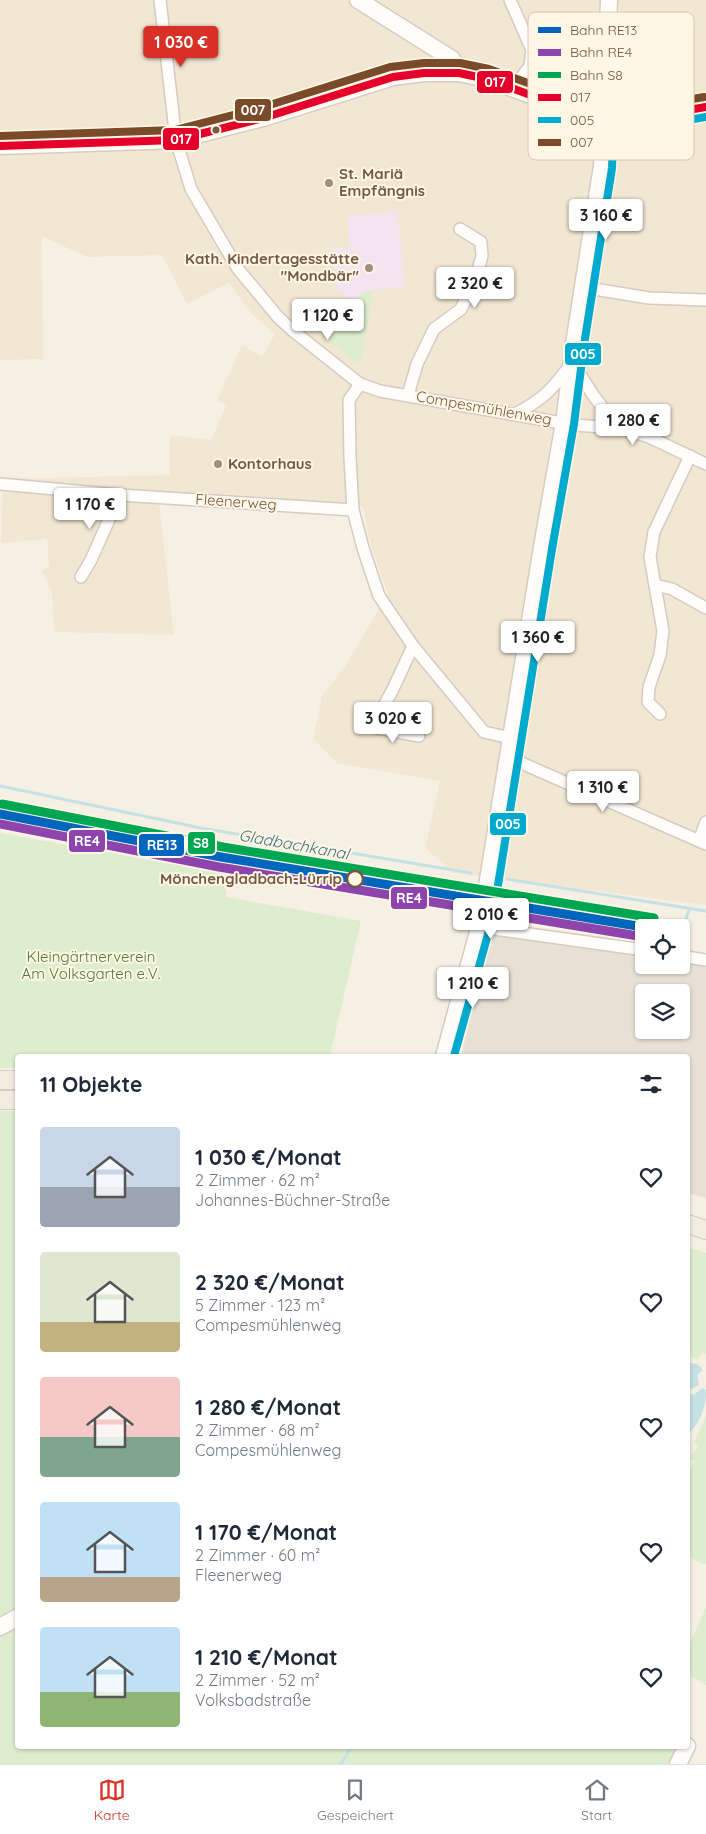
<!DOCTYPE html>
<html lang="de">
<head>
<meta charset="utf-8">
<style>
	:root { --surface:#fff; --page:#f6f6f7; --text:#1f2937; --muted:#747a83; --line:#e0e1e3; --accent:#d93025 }
	body { margin:0; font-family:Quicksand,sans-serif; background:var(--page); color:var(--text); height:100vh; display:flex; flex-direction:column; font-size:19px; white-space:nowrap }
	* { box-sizing:border-box; margin:0 }
	p { font-size:16px; color:var(--muted) }
	.icon { flex:none; width:28px; height:28px; fill:none; stroke:currentColor; stroke-width:2; stroke-linecap:round; stroke-linejoin:round }
	.map { position:relative; flex:1; overflow:hidden }
	.panel { position:absolute; left:15px; top:1054px; width:675px; height:695px; display:flex; flex-direction:column; background:var(--surface); border-radius:5px; box-shadow:0 1px 4px #0004 }
	.panel>* { flex:none }
	.buttons { position:absolute; left:635px; top:919px; display:grid; gap:10px }
	.buttons a { display:grid; place-items:center; width:55px; height:55px; border-radius:5px; background:var(--surface); box-shadow:0 1px 4px #0004; font-size:25px }
	.price { position:absolute; translate:-50% -42px; padding:0 11px; border-radius:5px; background:#fff; color:#222; font-size:16px; line-height:32px; filter:drop-shadow(0 1px 2px #0008) }
	.price::after { content:''; position:absolute; left:50%; top:30px; width:15px; height:11px; margin-left:-8px; background:inherit; clip-path:polygon(0 0,100% 0,50% 100%) }
	.price.selected { background:var(--accent); color:#fff }
	ul { padding:0; list-style:none }
	li { display:flex; align-items:center; gap:15px; height:125px; padding:0 25px }
	li span { display:grid; place-items:center; flex:none; width:140px; height:100px; border-radius:5px; color:#555 }
	li>.icon { margin-inline-start:auto }
	span .icon { width:60px; height:60px; fill:#fffc; stroke-width:1 }
	li b { font-size:21px }
	h2 { display:flex; justify-content:space-between; align-items:center; height:60px; padding:0 25px; font-size:21px }
	.tabs { display:flex; justify-content:space-around; align-items:center; height:70px; border-top:1px solid var(--line); background:var(--surface); font-size:14px; color:var(--muted) }
	.tabs a { display:grid; justify-items:center; gap:2px }
	.tabs .selected { color:var(--accent) }
	.map>svg:first-child { display:block }
	.residential { fill:#f2e7d3 }
	.industrial { fill:#e8e0d5; fill-rule:evenodd }
	.education { fill:#f3e4f0 }
	.green { fill:#deedce }
	.water { fill:#c6e1e5 }
	.lines { fill:none; stroke-linecap:round; stroke-linejoin:round }
	.stream { stroke:#c6e1e5; stroke-width:3 }
	.street-casing { stroke:#d5cbc0; stroke-width:14 }
	.secondary-casing { stroke:#d6ccc1; stroke-width:19 }
	.primary-casing { stroke:#d5cbc2; stroke-width:20 }
	.street { stroke:#fefdfb; stroke-width:11 }
	.secondary { stroke:#fefdfb; stroke-width:16 }
	.primary { stroke:#f2ede1; stroke-width:18 }
	.bus-1-casing { stroke:#fff7e4; stroke-width:11 }
	.bus-2-casing { stroke:#fff7e4; stroke-width:11 }
	.bus-3-casing { stroke:#fff7e4; stroke-width:11 }
	.bus-1 { stroke:#e4002b; stroke-width:8 }
	.bus-2 { stroke:#00a9ce; stroke-width:8 }
	.bus-3 { stroke:#7a4b2a; stroke-width:8 }
	.rail-1-casing { stroke:#fff7e4; stroke-width:12 }
	.rail-2-casing { stroke:#fff7e4; stroke-width:12 }
	.rail-3-casing { stroke:#fff7e4; stroke-width:12 }
	.rail-1 { stroke:#0065bd; stroke-width:9 }
	.rail-2 { stroke:#8e44ad; stroke-width:9 }
	.rail-3 { stroke:#00a651; stroke-width:9 }
	.bus-dot { fill:#735945; stroke:#fff7e4; stroke-width:2 }
	.poi-dot { fill:#a18e7d; stroke:#fff7e4; stroke-width:2 }
	.stop-dot { fill:#fff7e4; stroke:#735945; stroke-width:2.5 }
	.labels { text-anchor:middle; stroke-width:4; stroke-linejoin:round; paint-order:stroke }
	.poi-label { font-size:15px; font-weight:bold; fill:#735945; stroke:#fff7e4; text-anchor:start }
	.street-label { font-size:15px; fill:#735945; stroke:#fff7e4 }
	.stop-label { font-size:15px; font-weight:bold; fill:#735945; stroke:#fff7e4; text-anchor:end }
	.park-label { font-size:15px; fill:#4a793d; stroke:#fff7e4 }
	.water-label { font-size:16px; font-style:italic; fill:#3e7588; stroke:#fff7e4 }
	.key { fill:#fff7e4; stroke:#d5c8b4; stroke-width:1 }
	.key-label { font-size:14px; fill:#735945 }
	.line-badge { stroke:#fff7e4; stroke-width:2 }
	.badge-label { font-size:14px; text-anchor:middle; font-weight:bold; fill:#fff }
</style>
</head>
<body>
<div class="map">
<svg width="706" height="1764" viewBox="0 0 706 1764">
	<rect width="100%" height="100%" fill="#f6f0e4"/>
	<polygon class="residential" points="0,0 706,0 706,905 454,873 425,848 440,781 337,763 313,739 322,696 344,668 388,594 371,546 363,507 158,492 174,635 54,632 52,594 42,570 49,567 47,539 1,543 3,479 170,475 170,435 211,440 226,406 217,400 242,345 262,357 275,334 252,314 229,283 187,304 162,255 87,257 42,236 43,359 0,360"/>
	<path class="industrial" d="M494,922l150,24v19h37v-13l25,4v242l-18,-5v-137h-227zM644,992h37v38h-37z"/>
	<polygon class="education" points="397,211 405,286 363,292 356,301 337,291 332,249 350,247 347,216"/>
	<g class="green">
		<polygon points="373,291 362,357 357,364 328,340 363,292"/>
		<polygon points="0,833 227,874 226,897 361,921 330,1056 18,1056 17,1068 0,1068"/>
		<polygon points="0,1111 18,1111 18,1746 673,1746 674,1757 667,1764 0,1764"/>
		<polygon points="688,1247 706,1253 706,1354 702,1352 698,1360 688,1355"/>
		<polygon points="706,1417 706,1563 705,1565 688,1557 688,1466 691,1468 694,1461 688,1458 698,1448 694,1442"/>
		<polygon points="706,1608 706,1685 688,1674 688,1648"/>
	</g>
	<g class="water">
		<polygon points="688,1363 697,1364 703,1370 697,1375 699,1385 691,1389 688,1384"/>
		<path d="M703,1388l3,2c0,16 -5,32 -17,43l1,3 -2,2v-45l5,2z"/>
	</g>
	<g class="lines">
		<g class="stream">
			<polyline points="0,786 201,828 471,873"/>
			<polyline points="507,879 706,911"/>
			<polyline points="684,924 690,908"/>
			<polyline points="341,1764 352,1746"/>
		</g>
		<defs>
			<g id="street">
				<polyline points="160,0 176,140 191,189 238,269 278,317 292,330 360,384 380,391 573,425 620,428 649,437 706,464"/>
				<polyline points="510,0 532,50 530,66 513,88"/>
				<polyline points="583,290 594,289 649,298 706,300"/>
				<polyline points="360,384 349,400 350,457 353,510 363,548 379,596 413,646 484,732 510,738"/>
				<polyline points="408,395 417,364 434,329 461,309 475,280 482,256 481,242 460,229"/>
				<path d="M515,414c29,-15 39,-26 58,-53 12,24 28,47 47,67"/>
				<polyline points="0,484 120,495 353,510"/>
				<polyline points="81,577 91,560 120,495"/>
				<polyline points="655,585 672,589 706,608"/>
				<polyline points="413,646 392,691 372,727 419,736"/>
				<polyline points="660,714 648,702 649,687 660,655 663,631 650,557 654,532 690,456"/>
				<polyline points="507,760 519,762 706,844"/>
				<polyline points="699,841 706,822"/>
				<polyline points="479,927 644,950"/>
				<polyline points="681,956 706,960"/>
			</g>
			<g id="secondary">
				<polyline points="358,0 452,59 459,73"/>
				<polyline points="0,146 176,140 263,118 393,77 424,73 459,73 487,79 572,110 604,118 636,119 706,107"/>
				<polyline points="444,1056 482,917 542,547 564,423 574,344 602,166 609,0"/>
				<polyline points="0,1627 18,1617"/>
				<polyline points="678,1764 687,1746"/>
			</g>
			<g id="primary">
				<polyline points="0,1080 18,1080"/>
				<polyline points="0,1100 18,1100"/>
				<polyline points="688,1224 706,1230"/>
			</g>
		</defs>
		<use href="#street" class="street-casing"/>
		<use href="#secondary" class="secondary-casing"/>
		<use href="#primary" class="primary-casing"/>
		<use href="#street" class="street"/>
		<use href="#secondary" class="secondary"/>
		<use href="#primary" class="primary"/>
		<defs>
			<polyline id="bus-1" points="0,146 176,140 263,118 393,77 424,73 459,73 487,79 572,110 604,118 636,119 706,107"/>
			<g id="bus-2">
				<polyline points="604,128 637,129 706,117"/>
				<polyline points="454,1056 492,920 499,879 552,549 574,424 584,345 612,168 614,118"/>
			</g>
			<polyline id="bus-3" points="0,136 175,130 260,108 390,67 424,63 460,63 489,69 575,100 605,108 635,109 704,97"/>
		</defs>
		<use href="#bus-1" class="bus-1-casing"/>
		<use href="#bus-2" class="bus-2-casing"/>
		<use href="#bus-3" class="bus-3-casing"/>
		<use href="#bus-1" class="bus-1"/>
		<use href="#bus-2" class="bus-2"/>
		<use href="#bus-3" class="bus-3"/>
		<defs>
			<polyline id="rail-1" points="0,814 221,857 649,928"/>
			<polyline id="rail-2" points="0,824 219,867 644,937"/>
			<polyline id="rail-3" points="2,804 223,847 654,918"/>
		</defs>
		<use href="#rail-1" class="rail-1-casing"/>
		<use href="#rail-2" class="rail-2-casing"/>
		<use href="#rail-3" class="rail-3-casing"/>
		<use href="#rail-1" class="rail-1"/>
		<use href="#rail-2" class="rail-2"/>
		<use href="#rail-3" class="rail-3"/>
	</g>
	<circle class="bus-dot" cx="216" cy="130" r="4.5"/>
	<g class="poi-dot">
		<circle cx="329" cy="183" r="5"/>
		<circle cx="369" cy="268" r="5"/>
		<circle cx="218" cy="464" r="5"/>
	</g>
	<circle class="stop-dot" cx="355" cy="879" r="8"/>
	<g class="labels">
		<g class="poi-label">
			<text x="339" y="179">St. Mariä<tspan x="339" dy="17">Empfängnis</tspan></text>
			<text x="359" y="264" text-anchor="end">Kath. Kindertagesstätte<tspan x="359" dy="17">"Mondbär"</tspan></text>
			<text x="228" y="469">Kontorhaus</text>
		</g>
		<g class="street-label">
			<text transform="translate(484 408) rotate(10)" y="5">Compesmühlenweg</text>
			<text transform="translate(236 502) rotate(4)" y="5">Fleenerweg</text>
		</g>
		<g class="stop-label">
			<text x="342" y="884">Mönchengladbach-Lürrip</text>
		</g>
		<g class="park-label">
			<text x="91" y="962">Kleingärtnerverein<tspan x="91" dy="17">Am Volksgarten e.V.</tspan></text>
		</g>
		<g class="water-label">
			<text transform="translate(294 844) rotate(10)" y="6">Gladbachkanal</text>
		</g>
	</g>
	<rect x="528" y="12" width="166" height="148" rx="8" class="key"/>
	<rect x="538" y="27" width="23" height="6" fill="#0065bd"/>
	<rect x="538" y="49" width="23" height="7" fill="#8e44ad"/>
	<rect x="538" y="72" width="23" height="6" fill="#00a651"/>
	<rect x="538" y="94" width="23" height="7" fill="#e4002b"/>
	<rect x="538" y="117" width="23" height="6" fill="#00a9ce"/>
	<rect x="538" y="139" width="23" height="7" fill="#7a4b2a"/>
	<g class="key-label">
		<text x="570" y="35">Bahn RE13</text>
		<text x="570" y="57">Bahn RE4</text>
		<text x="570" y="80">Bahn S8</text>
		<text x="570" y="102">017</text>
		<text x="570" y="125">005</text>
		<text x="570" y="147">007</text>
	</g>
	<g class="line-badge">
		<rect x="476" y="70" width="38" height="24" rx="5" fill="#e4002b"/>
		<rect x="234" y="98" width="38" height="24" rx="5" fill="#7a4b2a"/>
		<rect x="162" y="127" width="38" height="24" rx="5" fill="#e4002b"/>
		<rect x="564" y="342" width="38" height="24" rx="5" fill="#00a9ce"/>
		<rect x="489" y="812" width="38" height="24" rx="5" fill="#00a9ce"/>
		<rect x="68" y="829" width="38" height="24" rx="5" fill="#8e44ad"/>
		<rect x="187" y="831" width="29" height="24" rx="5" fill="#00a651"/>
		<rect x="138" y="833" width="47" height="24" rx="5" fill="#0065bd"/>
		<rect x="390" y="886" width="38" height="24" rx="5" fill="#8e44ad"/>
	</g>
	<g class="badge-label">
		<text x="495" y="87">017</text>
		<text x="253" y="115">007</text>
		<text x="181" y="144">017</text>
		<text x="583" y="359">005</text>
		<text x="508" y="829">005</text>
		<text x="87" y="846">RE4</text>
		<text x="201" y="848">S8</text>
		<text x="162" y="850">RE13</text>
		<text x="409" y="903">RE4</text>
	</g>
</svg>
<div class="buttons">
<a><svg class="icon" aria-label="locate" viewBox="0 0 24 24"><circle cx="12" cy="12" r="6"/><path d="M12 2v4M12 18v4M2 12h4M18 12h4"/></svg></a>
<a><svg class="icon" aria-label="layers" viewBox="0 0 24 24"><path d="M12 4l9 5-9 5-9-5zM3 14l9 5 9-5"/></svg></a>
</div>
<b class="price selected" style="left:181px;top:68px">1 030 €</b>
<b class="price" style="left:606px;top:241px">3 160 €</b>
<b class="price" style="left:475px;top:309px">2 320 €</b>
<b class="price" style="left:328px;top:341px">1 120 €</b>
<b class="price" style="left:633px;top:446px">1 280 €</b>
<b class="price" style="left:90px;top:530px">1 170 €</b>
<b class="price" style="left:538px;top:663px">1 360 €</b>
<b class="price" style="left:393px;top:744px">3 020 €</b>
<b class="price" style="left:603px;top:813px">1 310 €</b>
<b class="price" style="left:491px;top:940px">2 010 €</b>
<b class="price" style="left:473px;top:1009px">1 210 €</b>
<section class="panel">
<h2>11 Objekte<svg class="icon" aria-label="filters" viewBox="0 0 24 24"><path d="M4 7h16M4 17h16"/><circle cx="9" cy="7" r="2"/><circle cx="15" cy="17" r="2"/></svg></h2>
<ul>
<li><span style="background:linear-gradient(#c9d6e8 60%,#9aa5b1 0)"><svg class="icon" aria-label="home" viewBox="0 0 24 24"><path d="M3 11l9-7 9 7M6 9v11h12V9"/></svg></span><div><b>1 030 €/Monat</b><p>2 Zimmer · 62 m²</p><p>Johannes-Büchner-Straße</p></div><svg class="icon" aria-label="heart" viewBox="0 0 24 24"><path d="M12 20l-8-8c-3-5 5-10 8-4 3-6 11-1 8 4z"/></svg></li>
<li><span style="background:linear-gradient(#dfe7d0 70%,#c2b280 0)"><svg class="icon" aria-label="home" viewBox="0 0 24 24"><path d="M3 11l9-7 9 7M6 9v11h12V9"/></svg></span><div><b>2 320 €/Monat</b><p>5 Zimmer · 123 m²</p><p>Compesmühlenweg</p></div><svg class="icon" aria-label="heart" viewBox="0 0 24 24"><path d="M12 20l-8-8c-3-5 5-10 8-4 3-6 11-1 8 4z"/></svg></li>
<li><span style="background:linear-gradient(#f6c9c9 60%,#7fa58c 0)"><svg class="icon" aria-label="home" viewBox="0 0 24 24"><path d="M3 11l9-7 9 7M6 9v11h12V9"/></svg></span><div><b>1 280 €/Monat</b><p>2 Zimmer · 68 m²</p><p>Compesmühlenweg</p></div><svg class="icon" aria-label="heart" viewBox="0 0 24 24"><path d="M12 20l-8-8c-3-5 5-10 8-4 3-6 11-1 8 4z"/></svg></li>
<li><span style="background:linear-gradient(#bfe0f5 75%,#b9a48a 0)"><svg class="icon" aria-label="home" viewBox="0 0 24 24"><path d="M3 11l9-7 9 7M6 9v11h12V9"/></svg></span><div><b>1 170 €/Monat</b><p>2 Zimmer · 60 m²</p><p>Fleenerweg</p></div><svg class="icon" aria-label="heart" viewBox="0 0 24 24"><path d="M12 20l-8-8c-3-5 5-10 8-4 3-6 11-1 8 4z"/></svg></li>
<li><span style="background:linear-gradient(#bfe0f5 65%,#8fb573 0)"><svg class="icon" aria-label="home" viewBox="0 0 24 24"><path d="M3 11l9-7 9 7M6 9v11h12V9"/></svg></span><div><b>1 210 €/Monat</b><p>2 Zimmer · 52 m²</p><p>Volksbadstraße</p></div><svg class="icon" aria-label="heart" viewBox="0 0 24 24"><path d="M12 20l-8-8c-3-5 5-10 8-4 3-6 11-1 8 4z"/></svg></li>
</ul>
</section>
</div>
<nav class="tabs">
<a class="selected"><svg class="icon" aria-label="map" viewBox="0 0 24 24"><path d="M3 6l6-2 6 2 6-2v14l-6 2-6-2-6 2zM9 4v14M15 6v14"/></svg>Karte</a>
<a><svg class="icon" aria-label="saved" viewBox="0 0 24 24"><path d="M7 4h10v16l-5-4-5 4z"/></svg>Gespeichert</a>
<a><svg class="icon" aria-label="home" viewBox="0 0 24 24"><path d="M3 11l9-7 9 7M6 9v11h12V9"/></svg>Start</a>
</nav>
</body>
</html>
